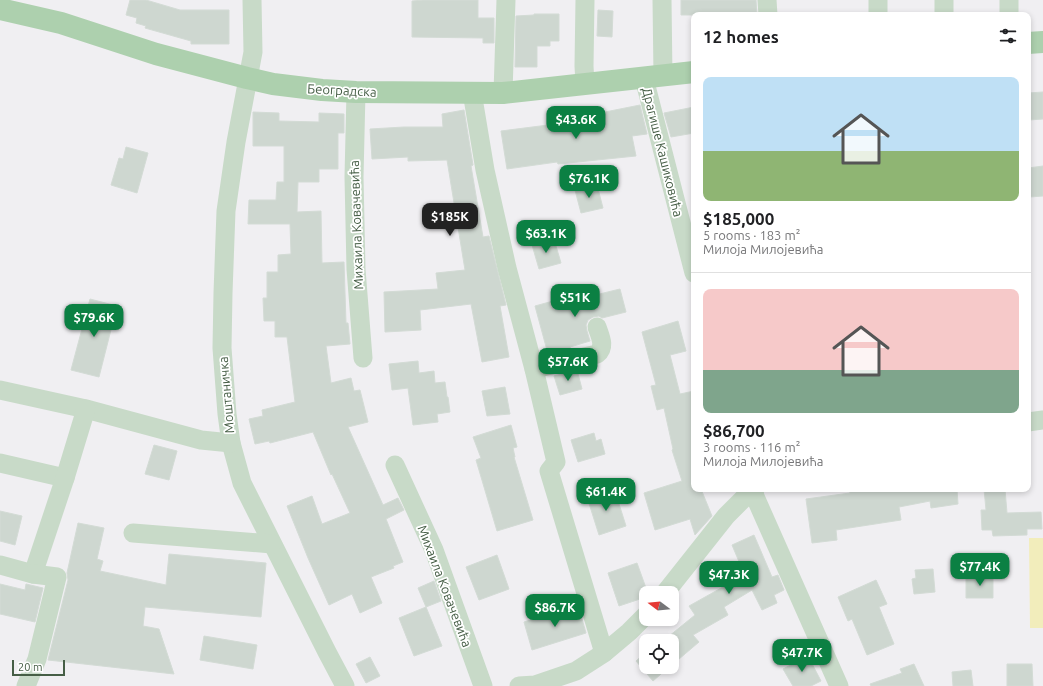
<!DOCTYPE html>
<html lang="en">
<head>
<meta charset="utf-8">
<style>
	:root { --surface:#fff; --page:#f6f6f6; --text:#202124; --muted:#757577; --line:#e0e0e0; --accent:#0b8043 }
	body { margin:0; font-family:Ubuntu,sans-serif; background:var(--page); color:var(--text); height:100vh; display:flex; flex-direction:column; font-size:15px; white-space:nowrap }
	* { box-sizing:border-box; margin:0 }
	p { font-size:13px; color:var(--muted) }
	.icon { flex:none; width:22px; height:22px; fill:none; stroke:currentColor; stroke-width:2; stroke-linecap:round; stroke-linejoin:round }
	.map { position:relative; flex:1; overflow:hidden }
	.panel { position:absolute; left:691px; top:12px; width:340px; height:480px; display:flex; flex-direction:column; background:var(--surface); border-radius:8px; box-shadow:0 2px 6px #0003 }
	.panel>* { flex:none }
	.needle { width:26px; rotate:286deg }
	.controls { position:absolute; left:639px; top:586px; display:grid; gap:8px }
	.controls a { display:grid; place-items:center; width:40px; height:40px; border-radius:8px; background:var(--surface); box-shadow:0 2px 6px #0003; font-size:20px }
	.scale { position:absolute; left:12px; bottom:10px; width:53px; box-sizing:border-box; padding-left:4px; border:2px solid #465e46; border-top:0; font-size:11px; line-height:14px; white-space:nowrap; color:#465e46; -webkit-text-stroke:3px #fff; paint-order:stroke }
	.price { position:absolute; translate:-50% -34px; padding:0 9px; border-radius:8px; background:var(--accent); color:#fff; font-size:13px; line-height:26px; filter:drop-shadow(0 1px 2px #0008) }
	.price::after { content:''; position:absolute; left:50%; top:24px; width:12px; height:9px; margin-left:-6px; background:inherit; clip-path:polygon(0 0,100% 0,50% 100%) }
	.price.on { background:#222; color:#fff }
	ul { padding:0; list-style:none }
	li { display:grid; align-content:center; gap:8px; height:212px; padding:0 12px }
	li+li { border-top:1px solid var(--line) }
	li span { display:grid; place-items:center; height:124px; border-radius:8px; color:#555 }
	li>.icon { margin-inline-start:auto }
	span .icon { width:72px; height:72px; fill:#fffc; stroke-width:1 }
	li b { font-size:17px }
	h2 { display:flex; justify-content:space-between; align-items:center; height:48px; padding:0 12px; font-size:17px }
	.map>svg:first-child { display:block }
	.green { fill:#f2edbb }
	.building { fill:#ced7d0; stroke:#d3dbd5 }
	.lines { fill:none; stroke-linecap:round; stroke-linejoin:round }
	.minor { stroke:#c8dac8; stroke-width:19 }
	.major { stroke:#add0ae; stroke-width:22 }
	.labels { text-anchor:middle; stroke-width:3.5; stroke-linejoin:round; paint-order:stroke }
	.street-label { font-size:13px; fill:#465e46; stroke:#fff }
</style>
</head>
<body>
<div class="map">
<svg width="1043" height="686" viewBox="0 0 1043 686">
	<rect width="100%" height="100%" fill="#f0eff2"/>
	<polygon class="green" points="1029,538 1043,538 1043,628 1030,628"/>
	<g class="building">
		<polygon points="130,0 146,0 180,10 229,10 229,44 191,44 191,41 145,28 146,26 136,23 137,18 126,15"/>
		<polygon points="423,0 478,0 478,18 494,18 494,43 483,43 483,38 412,37 412,1"/>
		<polygon points="681,0 756,0 757,15 681,15"/>
		<polygon points="598,10 613,11 612,37 597,36"/>
		<polygon points="534,14 559,14 559,41 550,41 550,46 537,46 537,67 515,67 516,16 534,15"/>
		<polygon points="1043,92 1043,119 1029,120 1028,93"/>
		<polygon points="640,105 647,134 632,136 636,156 558,164 557,162 507,169 501,131 548,125 591,121 590,115"/>
		<polygon points="694,107 694,133 671,137 664,113"/>
		<polygon points="464,110 473,165 471,166 483,237 489,236 506,305 500,306 509,357 482,362 471,304 420,310 421,330 385,332 384,292 438,289 436,273 465,270 447,160 408,161 408,157 372,159 370,129 404,127 443,127 442,114"/>
		<polygon points="253,112 279,113 279,121 319,122 319,113 344,114 344,133 338,133 338,169 319,169 319,182 298,182 297,212 321,211 322,263 344,262 346,323 348,323 350,344 326,346 331,383 351,378 354,391 360,390 368,422 348,427 383,505 398,498 404,510 386,519 403,562 393,566 394,568 371,577 382,603 360,613 352,594 329,605 308,558 287,506 312,496 322,524 350,513 332,474 331,475 313,432 270,443 269,441 255,444 249,419 263,416 262,410 295,402 287,337 275,337 275,321 264,321 263,298 267,298 267,272 278,272 278,255 291,254 290,224 248,224 249,200 276,200 277,182 284,182 284,146 253,146"/>
		<polygon points="126,147 148,153 137,193 111,185 119,158 123,159"/>
		<polygon points="1043,166 1043,196 1030,197 1028,184 1028,168"/>
		<polygon points="597,185 603,208 581,213 575,190"/>
		<polygon points="554,239 561,263 539,269 532,245"/>
		<polygon points="620,289 626,312 602,318 599,316 593,317 588,320 586,325 587,331 590,341 570,347 571,349 548,354 535,306 582,293 583,298"/>
		<polygon points="90,299 117,306 99,377 71,370"/>
		<polygon points="678,321 686,351 670,355 680,394 694,391 694,489 701,489 712,516 695,535 690,519 655,530 644,493 682,481 672,450 673,449 664,408 657,410 651,386 656,385 642,332"/>
		<polygon points="418,361 419,373 434,371 435,383 445,382 447,397 448,397 450,412 437,414 438,422 413,425 408,388 392,390 389,364"/>
		<polygon points="577,370 582,389 560,395 554,376"/>
		<polygon points="505,387 510,414 487,416 482,391"/>
		<polygon points="511,425 517,447 513,448 515,457 514,457 533,520 497,531 476,460 481,458 473,437"/>
		<polygon points="594,433 596,441 601,439 605,454 578,462 571,440"/>
		<polygon points="154,445 177,451 169,480 145,474"/>
		<polygon points="614,488 626,526 599,535 587,497"/>
		<polygon points="849,489 957,489 958,504 931,508 930,501 899,507 901,520 836,530 837,540 812,543 806,499 850,493"/>
		<polygon points="984,489 1005,489 1007,513 1041,512 1042,529 1027,529 1027,535 993,536 992,530 982,530 981,510 986,510"/>
		<polygon points="0,511 22,516 15,545 0,541"/>
		<polygon points="78,523 104,528 97,559 103,561 100,571 166,585 169,554 266,563 261,617 145,607 143,626 159,629 174,674 48,660 68,580 67,573"/>
		<polygon points="754,535 772,577 778,575 784,590 774,595 777,603 762,610 752,590 724,607 728,615 693,635 699,642 672,665 672,641 663,641 695,615 689,606 723,587 717,578 740,564 732,545"/>
		<polygon points="497,555 509,589 479,600 466,567"/>
		<polygon points="637,563 646,588 646,597 619,606 608,573"/>
		<polygon points="933,569 935,592 914,594 912,579 916,578 915,570"/>
		<polygon points="993,576 993,598 966,598 966,577"/>
		<polygon points="876,580 887,604 879,607 894,644 867,655 852,619 848,621 838,597"/>
		<polygon points="434,581 441,601 426,607 418,588"/>
		<polygon points="0,584 25,590 26,584 43,588 35,622 0,614"/>
		<polygon points="578,605 586,633 532,650 524,622"/>
		<polygon points="426,607 442,646 414,656 399,618"/>
		<polygon points="204,636 257,645 253,669 200,660"/>
		<polygon points="646,652 646,667 669,667 653,681 636,661"/>
		<polygon points="808,656 821,681 811,686 793,686 783,669"/>
		<polygon points="370,657 380,676 366,683 356,664"/>
		<polygon points="914,664 924,686 871,686 870,684 902,673 900,669"/>
		<polygon points="1007,664 1032,664 1033,686 1007,686"/>
		<polygon points="971,670 973,686 953,686 952,672"/>
	</g>
	<g class="lines">
		<g class="minor">
			<polyline points="252,0 253,52 236,142 226,211 223,293 222,348 227,414 231,443 242,483 327,652 345,686"/>
			<polyline points="662,0 663,76"/>
			<polyline points="767,0 768,15"/>
			<polyline points="878,0 878,15"/>
			<polyline points="944,0 944,15"/>
			<polyline points="1009,0 1009,15"/>
			<polyline points="644,78 694,273"/>
			<polyline points="585,84 584,66 585,0"/>
			<polyline points="356,92 354,177 356,269 363,358"/>
			<polyline points="472,92 485,170 507,268 534,369 556,462 549,471 604,653"/>
			<polyline points="503,93 506,0"/>
			<path d="M534,369l63,-15c9,-7 3,-18 0,-27"/>
			<polyline points="0,390 86,409 201,440 231,443"/>
			<polyline points="1028,422 1043,420"/>
			<polyline points="0,463 65,478"/>
			<polyline points="395,465 434,550 483,686"/>
			<polyline points="752,490 839,686"/>
			<polyline points="133,533 272,544"/>
			<polyline points="0,565 33,574 65,478 86,409"/>
			<polyline points="665,593 726,516 752,490 755,489"/>
			<polyline points="26,686 37,659 57,577 33,574"/>
			<polyline points="519,686 535,685 576,671 604,653 629,632 646,615"/>
		</g>
		<g class="major">
			<polyline points="0,9 61,23 156,54 247,78 273,84 322,90 356,92 503,93 694,72"/>
			<polyline points="1028,43 1043,42"/>
		</g>
	</g>
	<g class="labels">
		<g class="street-label">
			<text transform="translate(342 90) rotate(3)" y="5">Београдска</text>
			<text transform="translate(663 152) rotate(76)" y="5">Драгише Кашиковића</text>
			<text transform="translate(356 225) rotate(-92)" y="5">Михаила Ковачевића</text>
			<text transform="translate(226 395) rotate(-95)" y="5">Моштаничка</text>
			<text transform="translate(445 586) rotate(69)" y="5">Михаила Ковачевића</text>
		</g>
	</g>
</svg>
<div class="controls">
<a><svg class="needle" viewBox="-14 -14 28 28"><path d="M0-13l5 13h-10z" fill="#e53935"/><path d="M0 13l5-13h-10z" fill="#757577"/></svg></a>
<a><svg class="icon" aria-label="locate" viewBox="0 0 24 24"><circle cx="12" cy="12" r="6"/><path d="M12 2v4M12 18v4M2 12h4M18 12h4"/></svg></a>
</div>
<div class="scale">20 m</div>
<b class="price" style="left:576px;top:140px">$43.6K</b>
<b class="price" style="left:589px;top:199px">$76.1K</b>
<b class="price on" style="left:450px;top:237px">$185K</b>
<b class="price" style="left:546px;top:254px">$63.1K</b>
<b class="price" style="left:575px;top:318px">$51K</b>
<b class="price" style="left:94px;top:338px">$79.6K</b>
<b class="price" style="left:568px;top:382px">$57.6K</b>
<b class="price" style="left:606px;top:512px">$61.4K</b>
<b class="price" style="left:980px;top:587px">$77.4K</b>
<b class="price" style="left:729px;top:595px">$47.3K</b>
<b class="price" style="left:555px;top:628px">$86.7K</b>
<b class="price" style="left:802px;top:673px">$47.7K</b>
<section class="panel">
<h2>12 homes<svg class="icon" aria-label="filters" viewBox="0 0 24 24"><path d="M4 7h16M4 17h16"/><circle cx="9" cy="7" r="2"/><circle cx="15" cy="17" r="2"/></svg></h2>
<ul>
<li><span style="background:linear-gradient(#bfe0f5 60%,#8fb573 0)"><svg class="icon" aria-label="home" viewBox="0 0 24 24"><path d="M3 11l9-7 9 7M6 9v11h12V9"/></svg></span><div><b>$185,000</b><p>5 rooms · 183 m²</p><p>Милоја Милојевића</p></div></li>
<li><span style="background:linear-gradient(#f6c9c9 65%,#7fa58c 0)"><svg class="icon" aria-label="home" viewBox="0 0 24 24"><path d="M3 11l9-7 9 7M6 9v11h12V9"/></svg></span><div><b>$86,700</b><p>3 rooms · 116 m²</p><p>Милоја Милојевића</p></div></li>
</ul>
</section>
</div>
</body>
</html>
